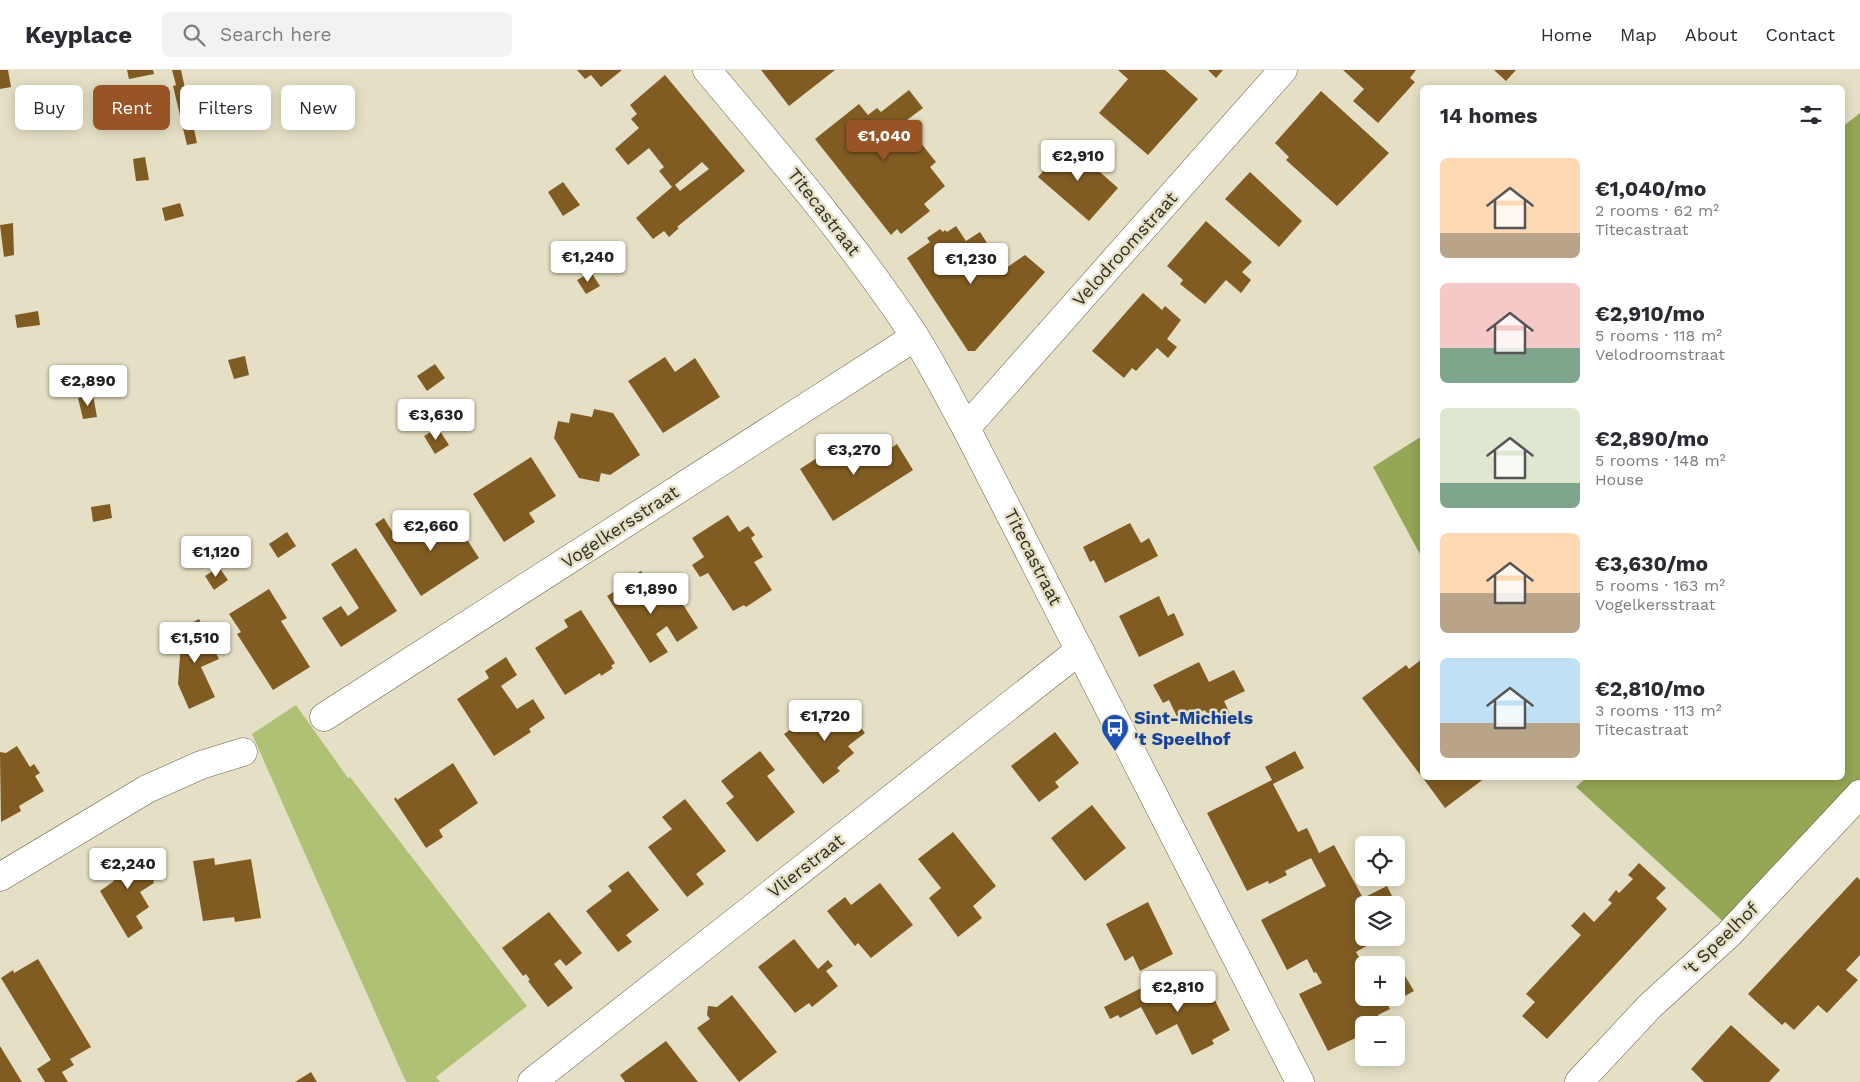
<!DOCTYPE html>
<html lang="en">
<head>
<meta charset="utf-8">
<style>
	:root { --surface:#fff; --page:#f2f2f3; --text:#2b2b33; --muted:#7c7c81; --line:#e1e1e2; --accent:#985426 }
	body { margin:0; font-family:"Work Sans",sans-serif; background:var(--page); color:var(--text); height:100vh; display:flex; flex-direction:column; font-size:19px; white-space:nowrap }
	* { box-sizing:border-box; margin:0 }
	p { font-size:16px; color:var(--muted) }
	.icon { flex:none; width:28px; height:28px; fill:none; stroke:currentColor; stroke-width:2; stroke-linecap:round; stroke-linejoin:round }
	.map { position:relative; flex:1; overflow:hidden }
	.panel { position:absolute; left:1420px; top:15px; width:425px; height:695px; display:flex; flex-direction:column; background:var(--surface); border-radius:8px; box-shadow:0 2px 12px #0003 }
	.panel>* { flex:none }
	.guide { position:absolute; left:15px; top:15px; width:475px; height:45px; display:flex; gap:10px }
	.tools { position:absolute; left:1355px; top:766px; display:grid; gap:10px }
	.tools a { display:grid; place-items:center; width:50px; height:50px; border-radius:8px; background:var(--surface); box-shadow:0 2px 12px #0003; font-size:25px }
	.price { position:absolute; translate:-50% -42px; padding:0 11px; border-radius:5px; background:#fff; color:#222; font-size:16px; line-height:32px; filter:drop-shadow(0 1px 2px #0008) }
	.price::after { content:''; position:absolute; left:50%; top:30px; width:15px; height:11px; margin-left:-8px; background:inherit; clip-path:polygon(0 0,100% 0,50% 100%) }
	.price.current { background:var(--accent); color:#fff }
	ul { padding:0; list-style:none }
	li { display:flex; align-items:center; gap:15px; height:125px; padding:0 20px }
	li span { display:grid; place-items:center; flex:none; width:140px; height:100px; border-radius:8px; color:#555 }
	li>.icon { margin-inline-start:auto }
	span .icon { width:60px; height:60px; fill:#fffc; stroke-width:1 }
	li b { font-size:21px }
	h2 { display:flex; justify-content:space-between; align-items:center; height:60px; padding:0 20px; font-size:21px }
	.tag { padding:0 18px; border-radius:8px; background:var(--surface); box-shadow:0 2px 12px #0003; font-size:18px; line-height:45px }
	.tag.current { background:var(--accent); color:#fff }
	header { display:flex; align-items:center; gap:30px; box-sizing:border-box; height:70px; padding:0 25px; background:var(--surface); border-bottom:1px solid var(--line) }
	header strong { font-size:24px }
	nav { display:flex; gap:28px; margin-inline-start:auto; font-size:18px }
	.search { width:350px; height:45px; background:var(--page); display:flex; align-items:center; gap:12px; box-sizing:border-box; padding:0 18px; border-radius:8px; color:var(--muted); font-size:19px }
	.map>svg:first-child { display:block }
	.green { fill:#afc174 }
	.forest { fill:#95a655 }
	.building { fill:#805c23; fill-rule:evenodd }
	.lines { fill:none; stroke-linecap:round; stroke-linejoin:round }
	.street-casing { stroke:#67624a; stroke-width:29 }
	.street { stroke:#fff; stroke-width:28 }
	.labels { text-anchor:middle; stroke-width:5; stroke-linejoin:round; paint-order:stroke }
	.street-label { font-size:18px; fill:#302d23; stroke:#e5e0c5 }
	.transit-label { font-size:18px; font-weight:bold; fill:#164399; stroke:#e5e0c5; text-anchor:start }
</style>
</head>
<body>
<header>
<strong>Keyplace</strong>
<div class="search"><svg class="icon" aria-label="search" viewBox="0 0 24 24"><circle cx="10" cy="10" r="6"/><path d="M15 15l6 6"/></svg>Search here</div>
<nav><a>Home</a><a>Map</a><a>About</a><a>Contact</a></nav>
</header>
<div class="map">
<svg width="1860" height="1012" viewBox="0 0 1860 1012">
	<rect width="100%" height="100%" fill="#e5e0c5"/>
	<polygon class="green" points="296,635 348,708 350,707 527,936 436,1007 440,1012 406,1012 252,664"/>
	<g class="forest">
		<polygon points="1860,43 1860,714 1727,855 1576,717 1586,708 1842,708 1842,57"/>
		<polygon points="1422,366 1422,488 1373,397"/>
	</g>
	<g class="building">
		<polygon points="0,0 8,0 11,17 0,19"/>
		<polygon points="127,0 153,0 154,4 129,9"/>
		<polygon points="172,0 181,0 197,73 187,75 173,16 176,15"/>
		<polygon points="577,0 622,0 601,17 591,5 585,9"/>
		<polygon points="761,0 835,0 789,36"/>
		<polygon points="1118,0 1165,0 1198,29 1148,85 1099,43 1128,9"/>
		<polygon points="1208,0 1223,0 1216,8"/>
		<polygon points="1343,0 1416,0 1410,8 1415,12 1378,53 1353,31 1364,19"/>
		<polygon points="1494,0 1516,0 1506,11"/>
		<path d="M665,5l80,96 -68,56 2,1 -10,9 -5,-6 -11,8 -17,-21 36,-31 -13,-16 5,-4 -15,-19 -21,17 -13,-16 24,-21 -8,-9 6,-5 -7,-9zM702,92l7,7 -29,22 -5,-6z"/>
		<polygon points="909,20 923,38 899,56 911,71 916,67 936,92 930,97 945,116 924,134 930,141 901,164 897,159 891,165 815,69 859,34 868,45 877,38 881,42"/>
		<polygon points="1321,21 1389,83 1337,136 1286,90 1289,87 1275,73"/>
		<polygon points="1067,73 1118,118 1089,151 1038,107"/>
		<polygon points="145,87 149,110 136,111 133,89"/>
		<polygon points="1250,102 1302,151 1279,177 1225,129"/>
		<polygon points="563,112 580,135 563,146 548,122"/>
		<polygon points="180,133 184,146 165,151 162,138"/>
		<polygon points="1206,151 1252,192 1242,202 1251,210 1241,223 1226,210 1205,234 1180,214 1183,210 1167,196"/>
		<polygon points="13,153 14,185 4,187 0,155"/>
		<polygon points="956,156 966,171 980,162 987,173 962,189 971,203 969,197 982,189 985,194 991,190 999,203 1025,185 1045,202 975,281 968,281 907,188 930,172 927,168 940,159 943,162 945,160 947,162"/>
		<polygon points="591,202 600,216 586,224 577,210"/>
		<polygon points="1143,223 1162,240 1165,236 1181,250 1167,269 1177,277 1168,288 1157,278 1136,301 1132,298 1124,308 1092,281"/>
		<polygon points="38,241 40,255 17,258 15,245"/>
		<polygon points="245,286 249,305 234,309 228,290"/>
		<polygon points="665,287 675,302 695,288 720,327 663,363 628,311"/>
		<polygon points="435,294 445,308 427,321 417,306"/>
		<polygon points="93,325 97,347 83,349 78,328"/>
		<polygon points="594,339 613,343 640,385 610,405 601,403 599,412 579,408 554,368 558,351 569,353 571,343 592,347"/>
		<polygon points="438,358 449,375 435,384 424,366"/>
		<polygon points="864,367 877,387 897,374 913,400 833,451 800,399 826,382 830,388"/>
		<polygon points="531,387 556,426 529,443 535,452 504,472 473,424"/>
		<polygon points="110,434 112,448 93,452 91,437"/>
		<polygon points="448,440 479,488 421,526 375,454 384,448 393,463 400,458 408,470 435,453 433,450"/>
		<polygon points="728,445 739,462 748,456 755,465 751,468 763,487 754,492 772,520 746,537 744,535 733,541 708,503 700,507 692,495 704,487 692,468"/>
		<polygon points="1130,453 1141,473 1149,468 1158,486 1105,513 1094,490 1090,492 1083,477"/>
		<polygon points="287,462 296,476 278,488 269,474"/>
		<polygon points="356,478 397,541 341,577 322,548 341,536 348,546 359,538 331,494"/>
		<polygon points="219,497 228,510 214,520 205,506"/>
		<polygon points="641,501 659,529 673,519 698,558 677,572 667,556 656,564 668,582 650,593 607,526 622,517 620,514"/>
		<polygon points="269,519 287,548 281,551 310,597 273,620 237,564 241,562 229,544"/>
		<polygon points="1159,526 1168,546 1174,543 1184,565 1139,587 1119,546"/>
		<polygon points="581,540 615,593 611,596 613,598 601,606 600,603 565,625 535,578 568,557 564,550"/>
		<polygon points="199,549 219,589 201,597 215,627 189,639 178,614 182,558"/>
		<polygon points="506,587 517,605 501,616 517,639 533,629 545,648 529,659 531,662 494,686 457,629 489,608 485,601"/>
		<polygon points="1422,589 1422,707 1362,628 1406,595 1409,599"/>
		<polygon points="1199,592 1209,612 1234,600 1245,621 1224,631 1231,646 1212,655 1205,640 1180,653 1169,630 1163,633 1153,615"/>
		<polygon points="843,635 865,663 848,676 854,683 842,693 837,698 840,701 823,714 784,664 794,657 789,651 801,642 814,659"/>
		<polygon points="1055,662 1079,693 1055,712 1059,717 1039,732 1011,696"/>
		<polygon points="17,676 30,697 34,694 40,703 35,706 44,721 19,736 21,741 1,752 0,682 6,683"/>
		<polygon points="760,681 775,700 767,706 795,742 757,772 726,733 734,727 721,711"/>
		<polygon points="1295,681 1304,698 1273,714 1298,762 1307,758 1319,783 1334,775 1363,828 1387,816 1393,828 1379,835 1364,835 1364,843 1358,846 1364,857 1364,868 1369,868 1372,873 1356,882 1364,896 1364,928 1396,928 1396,911 1405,906 1414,921 1388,935 1390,939 1378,945 1382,953 1387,951 1389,955 1364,955 1364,969 1362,965 1328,981 1299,924 1322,913 1316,902 1314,903 1307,889 1287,900 1261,850 1326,816 1311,788 1285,801 1287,805 1269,814 1268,811 1247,821 1207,743 1272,710 1265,697"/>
		<polygon points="453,693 478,733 439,760 443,767 426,778 394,729 396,727 397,730"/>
		<polygon points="1423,708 1485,708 1445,738"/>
		<polygon points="685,729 726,781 696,804 704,814 687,827 648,777 672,759 662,747"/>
		<polygon points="1092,735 1126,778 1085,811 1051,768"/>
		<polygon points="953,762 996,816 973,836 982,848 958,867 929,828 941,818 918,789"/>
		<polygon points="131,778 144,799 149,797 157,809 153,811 154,813 140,822 149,837 136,846 143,858 128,868 100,821 114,811 105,794"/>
		<polygon points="214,788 215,795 251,789 261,848 235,852 234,847 203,851 193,791"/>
		<polygon points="1639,793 1666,818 1656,828 1667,839 1547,969 1522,946 1535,932 1526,924 1581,865 1571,856 1584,842 1594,852 1612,833 1608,830 1616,820 1619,823 1633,809 1628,805"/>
		<polygon points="628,801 659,840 626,865 632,872 618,882 586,841 612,821 608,816"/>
		<polygon points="1857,807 1860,810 1860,885 1846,900 1858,910 1827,943 1818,935 1794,960 1785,952 1782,955 1748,924"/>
		<polygon points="880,813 913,855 871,888 858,873 855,876 827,841 845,827 851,835"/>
		<polygon points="1148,832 1173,884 1140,901 1133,886 1125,891 1106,854"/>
		<polygon points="549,842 582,883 566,896 560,889 554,894 573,918 548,937 528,911 530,910 526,904 523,906 502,878"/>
		<polygon points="794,869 818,899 828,890 833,896 826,901 838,916 812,937 809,933 795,943 758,897"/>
		<polygon points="38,889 91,977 70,989 74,995 62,1002 68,1012 45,1012 37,999 51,990 1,908 13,900 14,903"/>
		<polygon points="1203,907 1230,960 1212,970 1214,974 1192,985 1177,954 1156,965 1141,937 1120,948 1118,945 1110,949 1104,937 1147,915 1155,930 1178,914 1180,919"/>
		<polygon points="732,925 777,982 739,1012 697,958 710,949 707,945 708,936 717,937"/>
		<polygon points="1731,955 1780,1000 1769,1012 1704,1012 1691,999"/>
		<polygon points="666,971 698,1012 625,1012 620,1005"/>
		<polygon points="0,976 22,1012 0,1012"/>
		<polygon points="311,1002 317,1012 295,1012"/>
	</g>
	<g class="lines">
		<defs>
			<g id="street">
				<path d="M707,0c72,86 145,171 207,265 19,30 35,62 52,93l334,654"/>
				<polyline points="966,358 1283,0"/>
				<polyline points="324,647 915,267"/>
				<polyline points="0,807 147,719 201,695 243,682"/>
				<polyline points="532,1012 1080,580"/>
				<polyline points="1579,1012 1650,936 1729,864 1860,724"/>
			</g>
		</defs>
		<use href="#street" class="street-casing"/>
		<use href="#street" class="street"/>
	</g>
	<defs>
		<symbol id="bus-pin" viewBox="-11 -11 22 30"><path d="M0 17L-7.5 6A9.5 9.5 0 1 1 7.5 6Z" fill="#1a4fb4" stroke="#e5e0c5"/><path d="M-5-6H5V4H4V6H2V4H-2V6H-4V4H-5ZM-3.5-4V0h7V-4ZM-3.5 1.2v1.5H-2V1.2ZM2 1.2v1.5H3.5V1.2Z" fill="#fff"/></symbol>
	</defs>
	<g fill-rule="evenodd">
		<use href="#bus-pin" x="1099" y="642" width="32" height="43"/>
	</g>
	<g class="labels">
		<g class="street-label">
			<text transform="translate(824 142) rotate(52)" y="6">Titecastraat</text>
			<text transform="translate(1125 179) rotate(-48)" y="6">Velodroomstraat</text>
			<text transform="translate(620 457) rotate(-33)" y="6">Vogelkersstraat</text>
			<text transform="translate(1033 487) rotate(63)" y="6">Titecastraat</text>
			<text transform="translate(806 796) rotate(-38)" y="6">Vlierstraat</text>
			<text transform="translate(1721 869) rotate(-44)" y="6">'t Speelhof</text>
		</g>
		<g class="transit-label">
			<text x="1134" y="654">Sint-Michiels<tspan x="1134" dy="21">'t Speelhof</tspan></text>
		</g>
	</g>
</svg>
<div class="tools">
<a><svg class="icon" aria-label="locate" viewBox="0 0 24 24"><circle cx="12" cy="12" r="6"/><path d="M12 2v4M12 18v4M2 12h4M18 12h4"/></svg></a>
<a><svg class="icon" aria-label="layers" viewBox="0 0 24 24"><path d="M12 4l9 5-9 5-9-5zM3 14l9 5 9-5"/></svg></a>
<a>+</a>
<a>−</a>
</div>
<b class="price current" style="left:884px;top:92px">€1,040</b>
<b class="price" style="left:1078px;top:112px">€2,910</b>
<b class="price" style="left:588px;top:213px">€1,240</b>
<b class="price" style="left:971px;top:215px">€1,230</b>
<b class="price" style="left:88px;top:337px">€2,890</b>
<b class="price" style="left:436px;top:371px">€3,630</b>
<b class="price" style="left:854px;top:406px">€3,270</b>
<b class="price" style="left:431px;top:482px">€2,660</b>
<b class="price" style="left:216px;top:508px">€1,120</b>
<b class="price" style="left:651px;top:545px">€1,890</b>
<b class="price" style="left:195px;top:594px">€1,510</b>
<b class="price" style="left:825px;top:672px">€1,720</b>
<b class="price" style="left:128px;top:820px">€2,240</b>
<b class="price" style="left:1178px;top:943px">€2,810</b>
<div class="guide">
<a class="tag">Buy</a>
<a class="tag current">Rent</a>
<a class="tag">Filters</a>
<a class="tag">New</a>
</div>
<section class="panel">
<h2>14 homes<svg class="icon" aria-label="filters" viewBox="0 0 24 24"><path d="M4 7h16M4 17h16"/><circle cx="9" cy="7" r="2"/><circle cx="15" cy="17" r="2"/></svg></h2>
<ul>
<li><span style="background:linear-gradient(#ffd9b3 75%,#b9a48a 0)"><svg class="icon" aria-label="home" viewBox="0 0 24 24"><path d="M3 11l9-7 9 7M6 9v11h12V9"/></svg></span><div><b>€1,040/mo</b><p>2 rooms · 62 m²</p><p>Titecastraat</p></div></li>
<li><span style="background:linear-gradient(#f6c9c9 65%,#7fa58c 0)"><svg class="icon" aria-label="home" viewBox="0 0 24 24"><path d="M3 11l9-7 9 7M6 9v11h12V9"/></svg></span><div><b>€2,910/mo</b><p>5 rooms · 118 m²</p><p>Velodroomstraat</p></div></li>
<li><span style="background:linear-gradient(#dfe7d0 75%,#7fa58c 0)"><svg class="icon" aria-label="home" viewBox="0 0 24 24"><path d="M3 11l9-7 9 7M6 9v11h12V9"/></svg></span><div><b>€2,890/mo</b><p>5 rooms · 148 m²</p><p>House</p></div></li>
<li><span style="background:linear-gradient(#ffd9b3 60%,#b9a48a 0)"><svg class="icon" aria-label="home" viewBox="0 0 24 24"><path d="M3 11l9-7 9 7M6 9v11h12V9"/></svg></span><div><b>€3,630/mo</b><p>5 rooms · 163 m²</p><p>Vogelkersstraat</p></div></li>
<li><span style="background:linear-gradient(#bfe0f5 65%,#b9a48a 0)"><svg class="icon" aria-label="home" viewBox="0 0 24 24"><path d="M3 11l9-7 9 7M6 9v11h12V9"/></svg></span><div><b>€2,810/mo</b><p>3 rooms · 113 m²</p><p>Titecastraat</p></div></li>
</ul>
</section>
</div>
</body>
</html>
